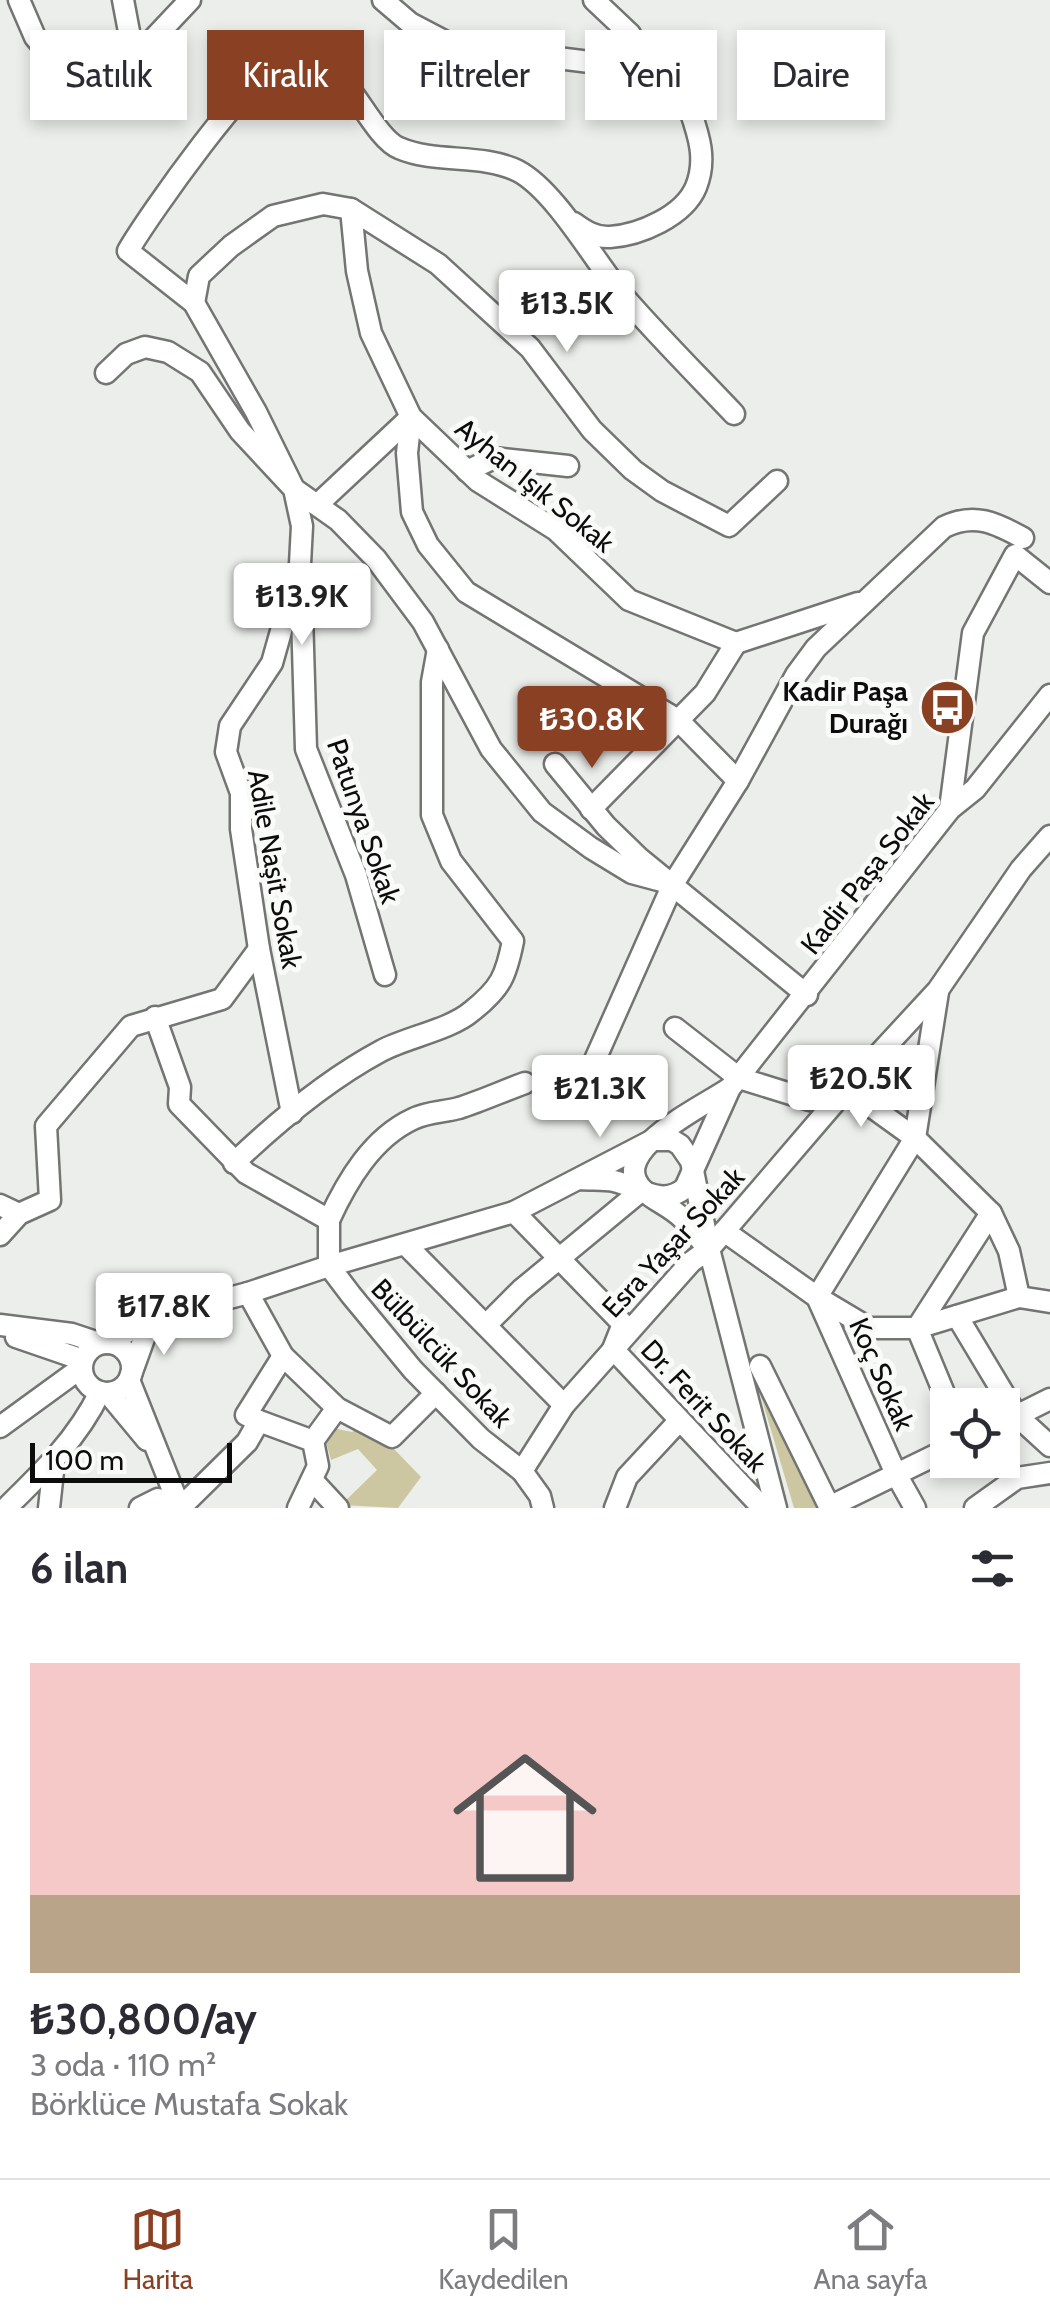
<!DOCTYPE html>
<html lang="tr">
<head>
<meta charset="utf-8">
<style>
	:root { --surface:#fff; --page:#f7f7f7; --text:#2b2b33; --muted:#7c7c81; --line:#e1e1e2; --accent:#894023 }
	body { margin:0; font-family:Cabin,sans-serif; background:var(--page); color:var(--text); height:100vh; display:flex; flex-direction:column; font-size:38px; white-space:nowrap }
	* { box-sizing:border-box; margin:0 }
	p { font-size:32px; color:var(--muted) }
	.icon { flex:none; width:55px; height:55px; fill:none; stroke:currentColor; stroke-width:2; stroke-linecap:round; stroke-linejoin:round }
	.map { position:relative; height:1508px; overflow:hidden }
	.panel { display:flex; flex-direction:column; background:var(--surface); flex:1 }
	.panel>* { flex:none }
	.hud { position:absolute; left:30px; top:30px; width:990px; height:90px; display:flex; gap:20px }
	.controls { position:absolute; left:930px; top:1388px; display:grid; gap:20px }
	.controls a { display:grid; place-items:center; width:90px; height:90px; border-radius:0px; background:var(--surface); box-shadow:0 5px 15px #0003; font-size:50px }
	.scale { position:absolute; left:30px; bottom:25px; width:202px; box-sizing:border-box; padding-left:10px; border:5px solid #0b0c0b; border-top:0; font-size:28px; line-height:35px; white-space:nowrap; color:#0b0c0b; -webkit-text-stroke:8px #f9fbf8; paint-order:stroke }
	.price { position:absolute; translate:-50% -85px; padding:0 22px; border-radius:10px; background:#fff; color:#222; font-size:32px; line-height:65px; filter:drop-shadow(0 2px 5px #0008) }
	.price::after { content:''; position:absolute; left:50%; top:60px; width:30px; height:22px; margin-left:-15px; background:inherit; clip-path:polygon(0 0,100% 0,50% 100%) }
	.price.on { background:var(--accent); color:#fff }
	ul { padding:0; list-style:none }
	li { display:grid; align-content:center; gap:20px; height:530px; padding:0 30px }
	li+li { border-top:2px solid var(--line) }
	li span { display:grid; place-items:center; height:310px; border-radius:0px; color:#555 }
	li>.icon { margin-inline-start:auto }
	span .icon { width:180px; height:180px; fill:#fffc; stroke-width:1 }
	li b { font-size:42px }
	h2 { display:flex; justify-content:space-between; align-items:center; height:120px; padding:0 30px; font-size:42px }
	.tag { padding:0 35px; border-radius:0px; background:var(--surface); box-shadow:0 5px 15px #0003; font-size:35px; line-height:90px }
	.tag.on { background:var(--accent); color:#fff }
	.tabs { display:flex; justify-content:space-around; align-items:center; height:140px; border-top:2px solid var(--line); background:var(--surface); font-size:28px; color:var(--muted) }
	.tabs a { display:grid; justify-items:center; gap:5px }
	.tabs .on { color:var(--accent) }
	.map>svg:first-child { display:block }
	.green { fill:#ccc7a0 }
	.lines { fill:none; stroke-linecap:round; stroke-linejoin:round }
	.minor-casing { stroke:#737573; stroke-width:25 }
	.minor { stroke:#fff; stroke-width:20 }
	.labels { text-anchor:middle; stroke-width:10; stroke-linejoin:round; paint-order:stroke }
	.street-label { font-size:28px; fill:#0b0c0b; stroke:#f9fbf8 }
	.poi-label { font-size:28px; font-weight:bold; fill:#0b0c0b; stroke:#f9fbf8; text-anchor:end }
</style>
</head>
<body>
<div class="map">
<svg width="1050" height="1508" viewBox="0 0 1050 1508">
	<rect width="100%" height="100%" fill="#ebeeeb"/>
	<g class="green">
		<polygon points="753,1369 824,1508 794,1508"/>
		<polygon points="328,1427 352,1432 356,1429 375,1442 394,1449 421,1477 398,1508 341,1505 377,1470 358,1449 331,1460 326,1442"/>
	</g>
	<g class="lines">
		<defs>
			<g id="minor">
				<polyline points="19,0 35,37 49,54 112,59 139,54"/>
				<polyline points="123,0 130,37 139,54"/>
				<path d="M383,0l27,23 42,22 146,18 39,16 53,31c9,26 17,50 6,77 -12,29 -56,48 -86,50 -14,1 -25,-6 -36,-14"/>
				<polyline points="594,0 630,34 663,94"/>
				<polyline points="139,54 190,0"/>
				<polyline points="351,209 438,264 530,348 592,430 633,470 662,491 729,526 777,481"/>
				<polyline points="194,303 199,276 231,246 273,216 323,204 351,209 357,271 371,333 411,417 478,481 556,530 629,600 736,643"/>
				<polyline points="106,373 126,354 145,347 168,352 200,372 240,431 294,489 302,526 300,564 272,663 230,726 226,752 241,793 241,829 259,949 292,1113"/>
				<polyline points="411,417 407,453 412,512 428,545 466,592 678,720 738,781"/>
				<polyline points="467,471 494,458 568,466"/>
				<polyline points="317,505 411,417"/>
				<polyline points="301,581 306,749 356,875 385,975"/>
				<polyline points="736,643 858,603"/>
				<polyline points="555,764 606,826 639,858 807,995"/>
				<polyline points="591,809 705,693 736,643"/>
				<polyline points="950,809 973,633 1015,555 1050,583"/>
				<path d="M673,884l-41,-11 -41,-25 -49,-36 -51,-63 -68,-127 -47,-63 -38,-39 -44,-31 -38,-77 -62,-109 -66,-52c18,-32 127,-187 157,-192 14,-2 39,6 51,15 19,15 42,66 63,74 37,16 82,5 119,23 38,20 78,93 107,127 35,40 73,78 109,116"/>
				<polyline points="155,1017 180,1087 179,1104 246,1173 329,1220 329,1266 351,1295 413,1370 481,1439 522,1471"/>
				<polyline points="675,1028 739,1078 810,1100 841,1095 865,1102 915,1138 991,1213 1009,1251 1019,1297"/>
				<path d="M590,1071l83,-187 65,-103 58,-106 20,-27 128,-121c30,-15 52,-4 79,11"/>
				<path d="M234,1163c44,-42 93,-83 147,-112 26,-14 69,-21 91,-40 29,-23 34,-35 41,-70l-62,-80 -19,-46v-133l6,-33"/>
				<path d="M580,1179c11,1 24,0 34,2 26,6 47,27 71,7l45,-100 220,-279 25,-20 75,-94"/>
				<polyline points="0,1205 19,1214"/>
				<polyline points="514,1212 623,1324 613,1349 758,1503"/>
				<path d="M329,1220c18,-39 43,-82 84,-101 13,-7 31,-7 46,-11 22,-7 44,-17 66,-25"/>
				<polyline points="724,1231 817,1297 869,1328 917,1328 991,1213"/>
				<polyline points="0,1235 19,1214 50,1200 46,1126 131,1026 222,999 259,949"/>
				<polyline points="406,1245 564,1405"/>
				<path d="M707,1248c-8,-10 -16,-21 -25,-30 -11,-11 -27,-17 -38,-27 -42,-38 60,-85 86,-103"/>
				<polyline points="248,1293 283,1356 337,1408 392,1437 436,1393"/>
				<polyline points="957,1316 1017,1416 1050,1446"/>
				<polyline points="151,1319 129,1380 180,1508"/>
				<polyline points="0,1325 72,1334 99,1343"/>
				<polyline points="486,1325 521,1290 642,1190"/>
				<polyline points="16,1337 83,1360"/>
				<circle cx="107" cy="1368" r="25"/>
				<polyline points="107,1343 151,1319 248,1293 329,1266 514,1212 653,1140 672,1140 680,1145 691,1161 709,1249 776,1508"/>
				<polyline points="760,1366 830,1508"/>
				<polyline points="108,1393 147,1440"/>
				<polyline points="949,1405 917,1328 1019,1297 1050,1302"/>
				<polyline points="259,1421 246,1415 283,1356"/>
				<polyline points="1002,1423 1050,1399"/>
				<polyline points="0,1427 81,1368"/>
				<polyline points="313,1441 337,1408"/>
				<polyline points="313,1481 338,1508"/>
				<polyline points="829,1507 948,1449"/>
				<path d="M6,1508c36,-35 72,-70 94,-116"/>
				<polyline points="49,1508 54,1462"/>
				<polyline points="140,1508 158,1499 180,1508 247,1442 259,1421 313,1441 318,1466 298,1508"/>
				<polyline points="543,1508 540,1496 522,1471 564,1405 691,1262 709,1249 841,1095 938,990 1021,869 1050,836"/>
				<polyline points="615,1508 627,1477 679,1421"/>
				<polyline points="915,1508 896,1474 817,1297 915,1138 938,992"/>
				<polyline points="975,1508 1017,1478 1050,1473"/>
			</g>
		</defs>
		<use href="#minor" class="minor-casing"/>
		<use href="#minor" class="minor"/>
	</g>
	<defs>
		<symbol id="bus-disc" viewBox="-11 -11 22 22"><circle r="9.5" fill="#894023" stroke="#f9fbf8"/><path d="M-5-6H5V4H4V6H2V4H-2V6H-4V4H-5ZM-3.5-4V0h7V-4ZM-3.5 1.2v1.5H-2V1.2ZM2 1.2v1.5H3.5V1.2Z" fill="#fff"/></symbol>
	</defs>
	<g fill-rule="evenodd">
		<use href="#bus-disc" x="916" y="676" width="63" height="63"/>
	</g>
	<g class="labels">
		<g class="street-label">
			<text transform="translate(535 485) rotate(39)" y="10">Ayhan Işık Sokak</text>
			<text transform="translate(364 821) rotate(71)" y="10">Patunya Sokak</text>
			<text transform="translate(275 869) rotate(80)" y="10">Adile Naşit Sokak</text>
			<text transform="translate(867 873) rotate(-52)" y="10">Kadir Paşa Sokak</text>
			<text transform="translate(673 1242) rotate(-47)" y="10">Esra Yaşar Sokak</text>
			<text transform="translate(442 1353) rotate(47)" y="10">Bülbülcük Sokak</text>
			<text transform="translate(882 1374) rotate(66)" y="10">Koç Sokak</text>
			<text transform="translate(704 1406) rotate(47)" y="10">Dr. Ferit Sokak</text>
		</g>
		<g class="poi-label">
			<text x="908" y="701">Kadir Paşa<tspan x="908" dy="32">Durağı</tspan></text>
		</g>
	</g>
</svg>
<div class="controls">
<a><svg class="icon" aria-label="locate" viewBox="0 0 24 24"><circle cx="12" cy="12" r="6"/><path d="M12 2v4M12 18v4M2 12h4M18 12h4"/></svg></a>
</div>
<div class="scale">100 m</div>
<b class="price" style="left:567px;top:355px">₺13.5K</b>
<b class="price" style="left:302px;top:648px">₺13.9K</b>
<b class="price on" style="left:592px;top:771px">₺30.8K</b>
<b class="price" style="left:861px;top:1130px">₺20.5K</b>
<b class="price" style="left:600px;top:1140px">₺21.3K</b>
<b class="price" style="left:164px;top:1358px">₺17.8K</b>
<div class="hud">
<a class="tag">Satılık</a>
<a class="tag on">Kiralık</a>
<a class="tag">Filtreler</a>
<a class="tag">Yeni</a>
<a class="tag">Daire</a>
</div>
</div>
<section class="panel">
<h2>6 ilan<svg class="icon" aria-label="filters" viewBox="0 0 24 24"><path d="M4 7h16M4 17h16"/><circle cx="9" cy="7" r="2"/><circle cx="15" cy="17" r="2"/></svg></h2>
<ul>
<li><span style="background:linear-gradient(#f6c9c9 75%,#b9a48a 0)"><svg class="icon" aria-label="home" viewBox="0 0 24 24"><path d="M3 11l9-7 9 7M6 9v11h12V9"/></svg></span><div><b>₺30,800/ay</b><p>3 oda · 110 m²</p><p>Börklüce Mustafa Sokak</p></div></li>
</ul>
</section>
<nav class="tabs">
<a class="on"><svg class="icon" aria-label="map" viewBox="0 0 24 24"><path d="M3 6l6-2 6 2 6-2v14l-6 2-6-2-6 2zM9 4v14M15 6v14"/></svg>Harita</a>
<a><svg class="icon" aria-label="saved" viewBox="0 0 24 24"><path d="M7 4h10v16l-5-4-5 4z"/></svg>Kaydedilen</a>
<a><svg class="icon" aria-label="home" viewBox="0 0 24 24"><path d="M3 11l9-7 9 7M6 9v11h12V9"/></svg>Ana sayfa</a>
</nav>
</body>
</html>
